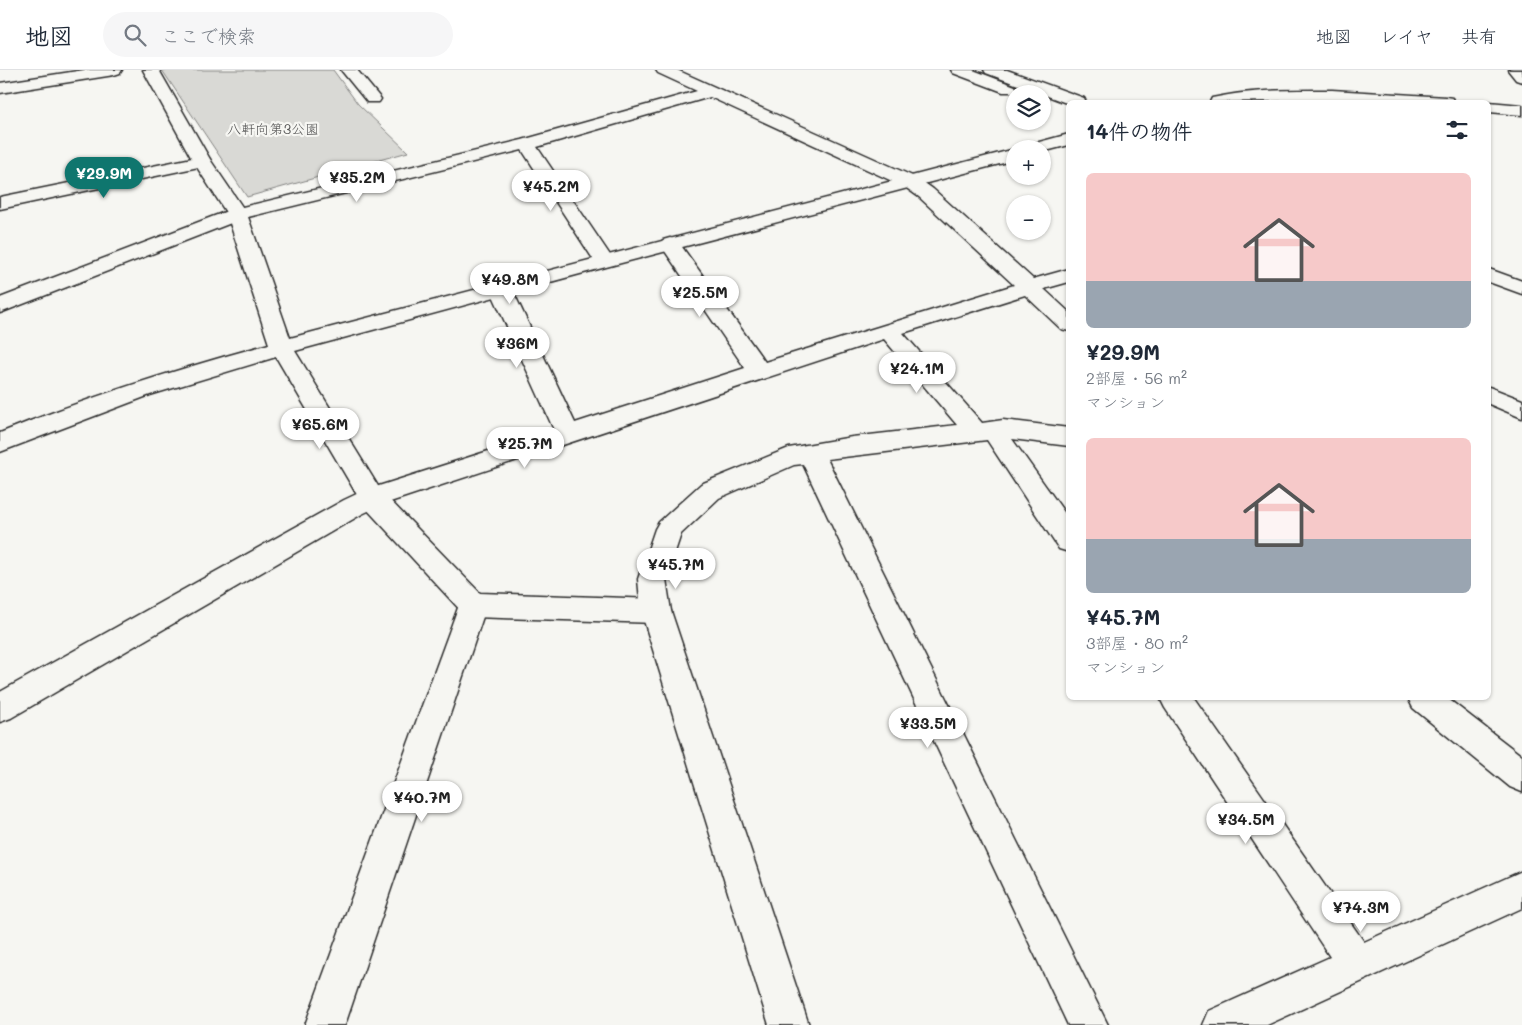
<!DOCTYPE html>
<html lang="ja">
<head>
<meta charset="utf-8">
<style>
	:root { --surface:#fff; --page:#f6f6f7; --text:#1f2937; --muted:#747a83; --line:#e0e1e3; --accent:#0f766e }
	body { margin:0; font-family:Mali,"Klee One",sans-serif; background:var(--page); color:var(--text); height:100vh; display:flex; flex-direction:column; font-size:19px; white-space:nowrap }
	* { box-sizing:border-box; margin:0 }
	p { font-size:16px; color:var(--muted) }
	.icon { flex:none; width:28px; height:28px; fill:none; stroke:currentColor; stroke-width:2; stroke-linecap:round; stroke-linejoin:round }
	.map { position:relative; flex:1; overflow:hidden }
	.details { position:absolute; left:1066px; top:30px; width:425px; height:600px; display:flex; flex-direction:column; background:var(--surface); border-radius:8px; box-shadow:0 1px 4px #0004 }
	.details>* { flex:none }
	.buttons { position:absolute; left:1006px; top:15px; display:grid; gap:10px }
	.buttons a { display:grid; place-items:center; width:45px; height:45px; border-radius:50%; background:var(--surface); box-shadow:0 1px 4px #0004; font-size:25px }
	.price { position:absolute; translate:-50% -42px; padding:0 11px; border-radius:18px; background:#fff; color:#222; font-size:16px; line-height:32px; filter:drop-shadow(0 1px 2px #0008) }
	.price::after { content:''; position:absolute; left:50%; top:30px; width:15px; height:11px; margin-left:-8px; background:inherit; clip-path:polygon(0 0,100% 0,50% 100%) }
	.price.selected { background:var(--accent); color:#fff }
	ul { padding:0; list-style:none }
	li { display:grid; align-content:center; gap:10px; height:265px; padding:0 20px }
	li span { display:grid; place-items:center; height:155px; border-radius:8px; color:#555 }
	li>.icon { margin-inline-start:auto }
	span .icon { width:90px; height:90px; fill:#fffc; stroke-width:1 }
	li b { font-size:21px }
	h2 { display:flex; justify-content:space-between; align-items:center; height:60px; padding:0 20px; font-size:21px }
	header { display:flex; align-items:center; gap:30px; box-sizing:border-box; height:70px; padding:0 25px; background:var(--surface); border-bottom:1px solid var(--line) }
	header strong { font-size:24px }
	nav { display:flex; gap:28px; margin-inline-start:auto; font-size:18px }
	.search { width:350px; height:45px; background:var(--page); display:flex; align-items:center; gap:12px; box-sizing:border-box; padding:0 18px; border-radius:28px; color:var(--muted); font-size:19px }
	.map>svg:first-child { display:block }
	.green { fill:#d9d9d5; stroke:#828280 }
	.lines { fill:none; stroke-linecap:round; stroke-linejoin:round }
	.minor-casing { stroke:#2b2b2b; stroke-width:3 }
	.tertiary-casing { stroke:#2b2b2b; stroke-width:3 }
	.minor { fill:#f6f6f2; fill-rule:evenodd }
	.tertiary { fill:#f6f6f2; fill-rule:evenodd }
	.labels { text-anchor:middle; stroke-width:4.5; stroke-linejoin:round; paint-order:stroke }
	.far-park-label { font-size:14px; fill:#565656; stroke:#f6f6f2 }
</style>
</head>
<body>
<header>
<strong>地図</strong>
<div class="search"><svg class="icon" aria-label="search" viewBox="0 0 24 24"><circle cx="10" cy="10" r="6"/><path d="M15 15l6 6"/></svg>ここで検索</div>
<nav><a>地図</a><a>レイヤ</a><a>共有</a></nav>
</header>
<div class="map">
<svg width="1522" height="955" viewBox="0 0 1522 955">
	<rect width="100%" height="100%" fill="#f6f6f2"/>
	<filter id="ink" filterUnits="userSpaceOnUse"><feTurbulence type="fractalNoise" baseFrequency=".02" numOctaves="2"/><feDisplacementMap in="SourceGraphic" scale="10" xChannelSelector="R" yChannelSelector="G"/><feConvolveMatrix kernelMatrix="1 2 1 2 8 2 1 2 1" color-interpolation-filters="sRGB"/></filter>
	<g filter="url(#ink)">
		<polygon class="green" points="162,0 333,0 358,34 408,82 247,127"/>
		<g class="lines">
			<defs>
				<g id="minor">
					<polygon points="84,0 122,0 120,3 114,5 0,23 0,13"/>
					<polygon points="341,0 357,0 381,29 379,32 367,32"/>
					<polygon points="656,0 677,0 919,109 933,119 1033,209 1069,199 1069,212 1044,219 1069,242 1069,261 1061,259 1025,225 903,263 982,353 1003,350 1069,358 1069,376 1012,369 1069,449 1069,482 1059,479 987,370 827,389 1108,955 1068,955 803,394 794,395 719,428 681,464 666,509 671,541 809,955 769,955 641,541 638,509 655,459 659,452 701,414 789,378 852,367 957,355 884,269 381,435 362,444 11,648 0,652 0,622 344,430 363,421 554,360 490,219 494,214 501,213 508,214 512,219 575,353 745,298 660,174 663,170 670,168 677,170 765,292 1014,215 919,127 905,117 710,27 537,77 614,191 611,195 604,197 597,195 522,80 244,148 0,243 0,228 230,140 522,70 697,21 658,3"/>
					<polygon points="202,86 208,87 211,91 208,95 0,139 0,127"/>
					<polygon points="1489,317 1522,330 1522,348 1489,334"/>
					<polygon points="473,523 483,527 487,535 345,955 305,955 459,535 463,527"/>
					<polygon points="1160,628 1194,628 1364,872 1522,801 1522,838 1267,955 1203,955 1209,941 1330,887 1165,638"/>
					<polygon points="1408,628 1447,628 1522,686 1522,722 1510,717 1413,638"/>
				</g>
				<g id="tertiary">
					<path d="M143,0h16l52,91 36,53 43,124 725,-189v11l-409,107 -311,84 86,140 99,102 176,6 10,3 5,9 -5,9 -10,3 -183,-6 -10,-4 -100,-108 -87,-148 -126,38 -150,57v-19c88,-36 178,-64 269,-89l-42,-130 -34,-53z"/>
					<polygon points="951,0 973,0 1015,16 1017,19 1015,22 1003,22 953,3"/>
					<polygon points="984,0 1007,0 1084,28 1086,32 1069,32 1069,34 986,3"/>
					<polygon points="1508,0 1522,0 1522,12 1516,10"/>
					<path d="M1332,20l114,7 6,1 2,4h-62l-60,-2 -122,2 2,-4c39,-9 81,-8 120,-8z"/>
					<polygon points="1487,32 1489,32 1522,35 1522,45 1489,42 1489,32"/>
					<polygon points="1069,64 1069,75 1042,82 1042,79 1025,79 1028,75"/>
					<polygon points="1489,199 1522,211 1522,224 1489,212"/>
				</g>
			</defs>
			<use href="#minor" class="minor-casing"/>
			<use href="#tertiary" class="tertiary-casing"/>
			<use href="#minor" class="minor"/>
			<use href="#tertiary" class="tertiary"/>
		</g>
	</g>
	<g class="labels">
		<g class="far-park-label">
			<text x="273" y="64">八軒向第3公園</text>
		</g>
	</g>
</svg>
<div class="buttons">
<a><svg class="icon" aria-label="layers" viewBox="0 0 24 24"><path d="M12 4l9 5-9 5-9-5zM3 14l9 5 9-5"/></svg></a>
<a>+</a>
<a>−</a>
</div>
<b class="price selected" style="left:104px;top:129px">¥29.9M</b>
<b class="price" style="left:357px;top:133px">¥35.2M</b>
<b class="price" style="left:551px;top:142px">¥45.2M</b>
<b class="price" style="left:510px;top:235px">¥49.8M</b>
<b class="price" style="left:700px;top:248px">¥25.5M</b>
<b class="price" style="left:517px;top:299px">¥36M</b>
<b class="price" style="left:917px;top:324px">¥24.1M</b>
<b class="price" style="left:320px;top:380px">¥65.6M</b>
<b class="price" style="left:525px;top:399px">¥25.7M</b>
<b class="price" style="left:676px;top:520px">¥45.7M</b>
<b class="price" style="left:928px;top:679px">¥33.5M</b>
<b class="price" style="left:422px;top:753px">¥40.7M</b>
<b class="price" style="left:1246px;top:775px">¥34.5M</b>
<b class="price" style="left:1361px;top:863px">¥74.3M</b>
<section class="details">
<h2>14件の物件<svg class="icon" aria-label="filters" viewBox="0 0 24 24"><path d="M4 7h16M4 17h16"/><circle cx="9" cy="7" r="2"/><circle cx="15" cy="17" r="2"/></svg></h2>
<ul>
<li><span style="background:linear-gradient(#f6c9c9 70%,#9aa5b1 0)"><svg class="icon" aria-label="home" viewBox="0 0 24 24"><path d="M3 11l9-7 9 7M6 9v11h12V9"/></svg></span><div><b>¥29.9M</b><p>2部屋 · 56 m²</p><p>マンション</p></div></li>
<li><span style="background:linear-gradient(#f6c9c9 65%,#9aa5b1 0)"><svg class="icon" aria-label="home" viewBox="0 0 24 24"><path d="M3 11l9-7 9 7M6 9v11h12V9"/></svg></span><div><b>¥45.7M</b><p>3部屋 · 80 m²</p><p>マンション</p></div></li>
</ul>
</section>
</div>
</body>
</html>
